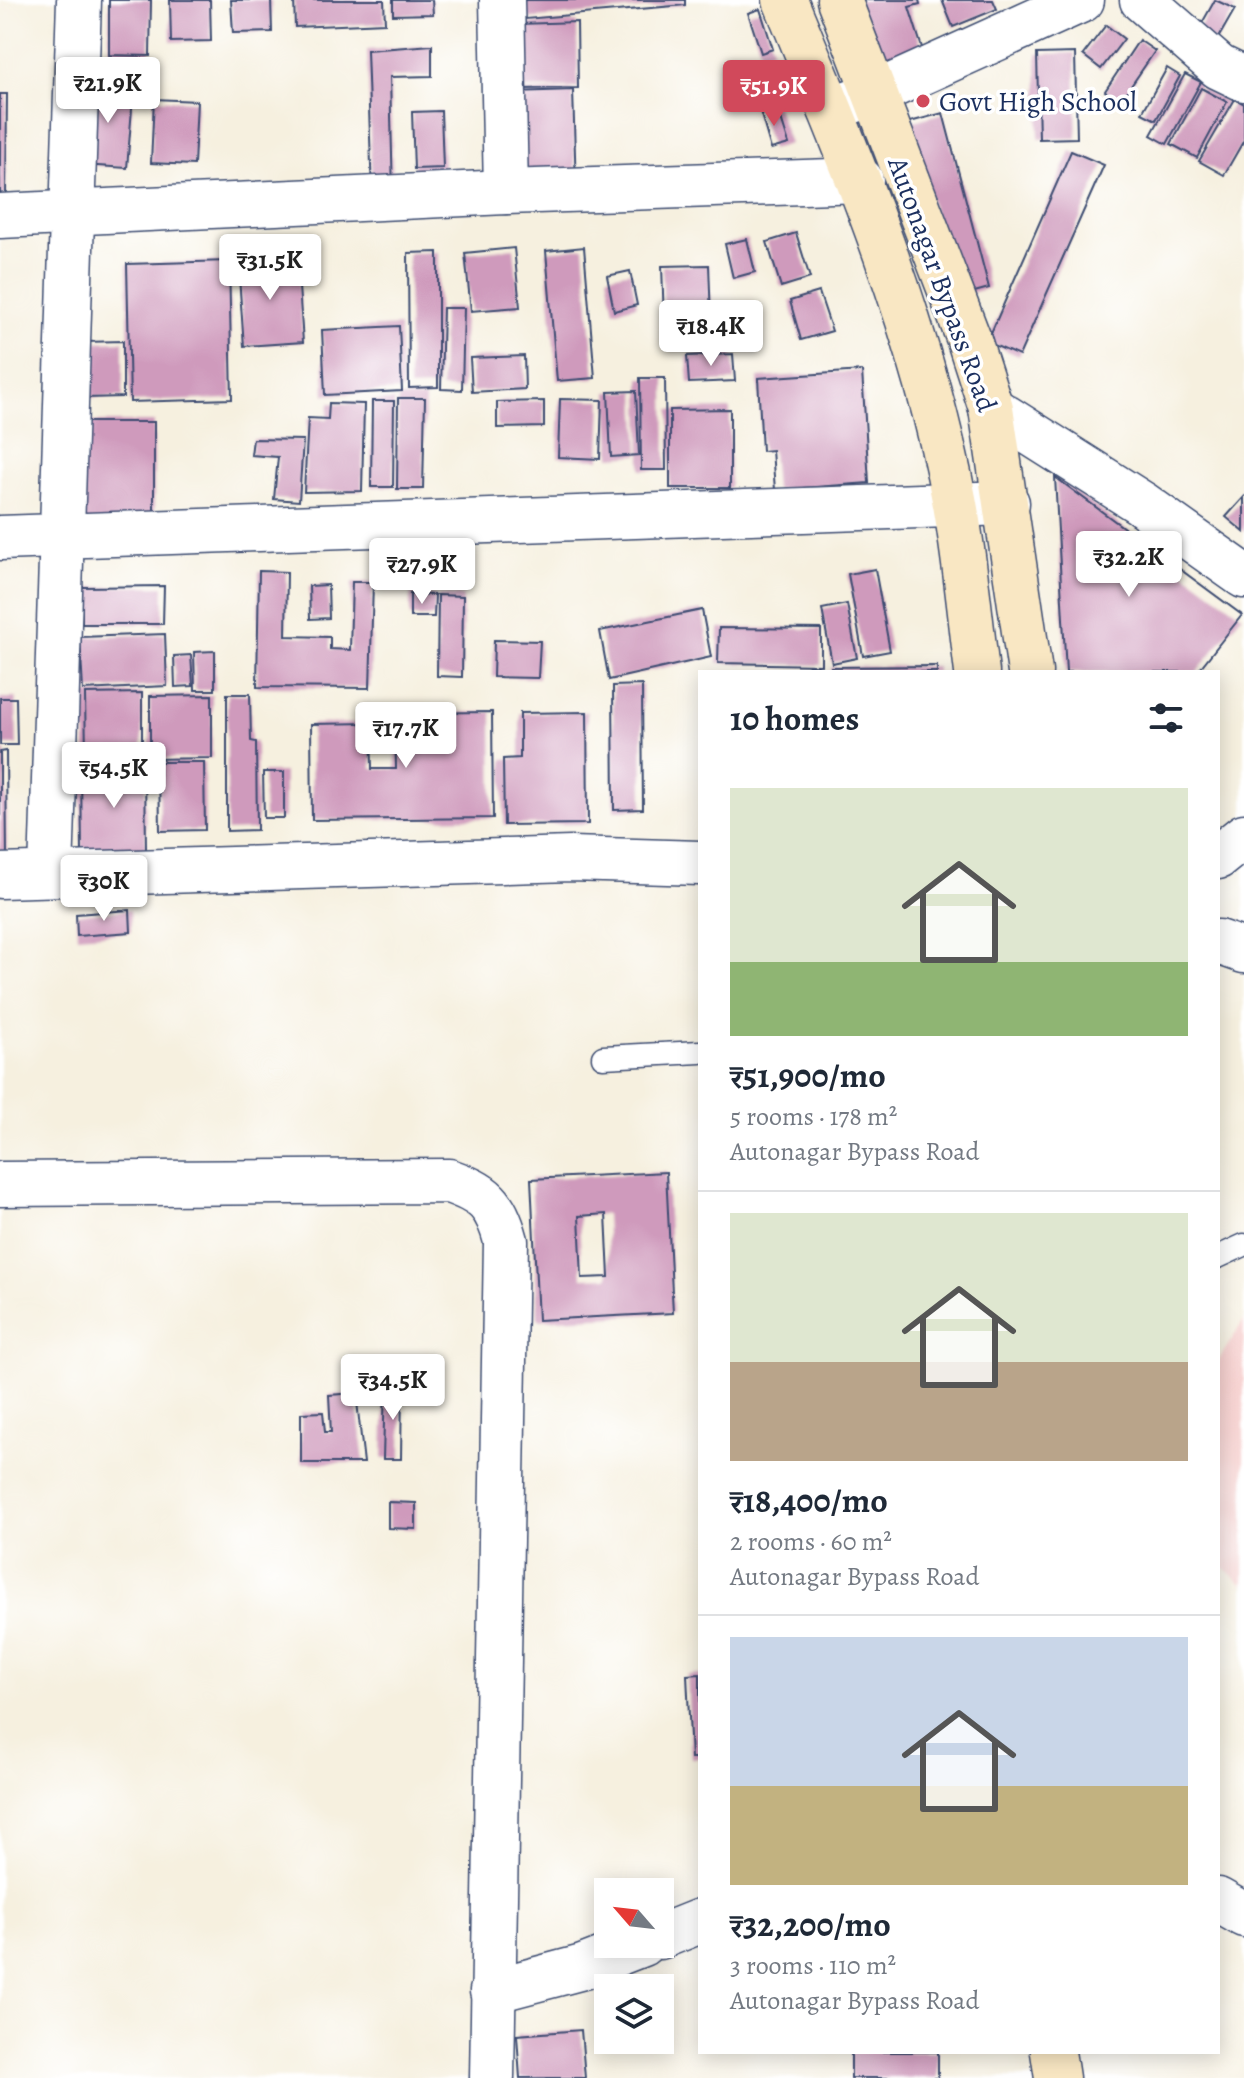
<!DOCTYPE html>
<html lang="en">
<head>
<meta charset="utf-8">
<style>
	:root { --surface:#fff; --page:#f2f2f3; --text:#1f2937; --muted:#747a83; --line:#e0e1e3; --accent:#d1495b }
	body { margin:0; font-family:Alegreya,serif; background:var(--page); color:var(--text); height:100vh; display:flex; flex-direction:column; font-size:30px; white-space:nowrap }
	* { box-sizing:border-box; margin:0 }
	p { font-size:26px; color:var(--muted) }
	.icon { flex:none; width:44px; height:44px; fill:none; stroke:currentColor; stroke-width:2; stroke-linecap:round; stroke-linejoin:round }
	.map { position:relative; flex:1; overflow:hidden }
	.side { position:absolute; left:698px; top:670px; width:522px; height:1384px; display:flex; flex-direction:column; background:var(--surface); border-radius:0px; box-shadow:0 4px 20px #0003 }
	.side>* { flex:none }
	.needle { width:52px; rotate:298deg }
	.controls { position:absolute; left:594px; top:1878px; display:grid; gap:16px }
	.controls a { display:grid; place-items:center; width:80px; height:80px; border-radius:0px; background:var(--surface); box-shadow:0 4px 20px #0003; font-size:40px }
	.price { position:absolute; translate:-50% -68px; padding:0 18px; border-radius:8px; background:#fff; color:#222; font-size:26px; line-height:52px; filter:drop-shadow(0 2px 4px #0008) }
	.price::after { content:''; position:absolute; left:50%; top:48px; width:24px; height:18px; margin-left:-12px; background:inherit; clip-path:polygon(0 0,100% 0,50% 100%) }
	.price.current { background:var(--accent); color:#fff }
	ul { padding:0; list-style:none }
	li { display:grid; align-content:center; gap:16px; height:424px; padding:0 32px }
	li+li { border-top:2px solid var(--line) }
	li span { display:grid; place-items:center; height:248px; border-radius:0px; color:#555 }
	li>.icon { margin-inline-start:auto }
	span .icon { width:144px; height:144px; fill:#fffc; stroke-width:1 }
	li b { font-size:34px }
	h2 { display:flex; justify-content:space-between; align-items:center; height:96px; padding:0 32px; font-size:34px }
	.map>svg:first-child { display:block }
	.built { fill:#f7d0cf }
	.building { fill:#cf9abc; fill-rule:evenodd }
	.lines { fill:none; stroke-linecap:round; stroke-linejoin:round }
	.lane-casing { stroke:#3c4c71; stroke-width:25 }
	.street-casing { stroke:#3c4c71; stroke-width:47 }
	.secondary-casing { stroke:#3c4c71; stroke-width:47 }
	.lane { stroke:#fff; stroke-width:22 }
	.street { stroke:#fff; stroke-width:44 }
	.secondary { stroke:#f9e7c3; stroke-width:44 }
	.poi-dot { fill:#d1495b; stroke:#fff; stroke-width:3 }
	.labels { text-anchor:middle; stroke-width:7; stroke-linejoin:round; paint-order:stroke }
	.poi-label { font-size:28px; fill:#1b2f5e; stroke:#fff; text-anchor:start }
	.street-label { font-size:28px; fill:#1b2f5e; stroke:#fff }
</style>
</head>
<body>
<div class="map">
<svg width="1244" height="2078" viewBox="0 0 1244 2078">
	<rect width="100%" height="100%" fill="#fff"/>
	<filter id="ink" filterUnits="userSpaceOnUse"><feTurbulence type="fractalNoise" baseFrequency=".0125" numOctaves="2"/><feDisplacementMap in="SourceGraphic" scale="16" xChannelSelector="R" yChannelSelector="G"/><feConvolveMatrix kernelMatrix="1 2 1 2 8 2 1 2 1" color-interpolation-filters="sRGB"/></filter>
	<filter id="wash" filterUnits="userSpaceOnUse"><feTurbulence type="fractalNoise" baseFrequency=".006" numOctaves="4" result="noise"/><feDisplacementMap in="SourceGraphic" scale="32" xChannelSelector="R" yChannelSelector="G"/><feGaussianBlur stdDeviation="1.8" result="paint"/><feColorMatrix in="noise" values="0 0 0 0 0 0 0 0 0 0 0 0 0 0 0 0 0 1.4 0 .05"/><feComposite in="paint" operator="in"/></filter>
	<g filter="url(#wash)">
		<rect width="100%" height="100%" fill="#f6f0df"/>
		<polygon class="built" points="1244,1320 1244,1585 1218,1562 1218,1361"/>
		<g id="blocks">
			<g class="building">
				<polygon points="109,0 151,0 150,56 109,55"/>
				<polygon points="170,0 210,0 211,41 171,42"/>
				<polygon points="231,0 271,0 272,32 233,33"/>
				<polygon points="294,0 384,0 385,23 295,27"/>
				<polygon points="393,0 432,0 433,14 393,15"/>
				<polygon points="513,0 685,0 685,5 514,20"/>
				<polygon points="853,0 919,0 920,4 909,7 924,54 875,70"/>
				<polygon points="942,0 993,0 997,9 953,27"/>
				<polygon points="1215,0 1235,9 1216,42 1197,32"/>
				<polygon points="760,9 773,49 761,53 748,13"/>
				<polygon points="577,22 578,88 520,89 519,24"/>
				<polygon points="1106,25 1124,39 1101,69 1083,55"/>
				<polygon points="1139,40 1155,51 1120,102 1105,91"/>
				<polygon points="432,45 432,76 390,77 393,193 372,194 367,50"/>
				<polygon points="1075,53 1077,138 1039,139 1037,54"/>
				<polygon points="1167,68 1180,76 1156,120 1142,113"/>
				<polygon points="1185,74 1201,82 1167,144 1151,135"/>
				<polygon points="89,82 134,85 127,168 83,165"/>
				<polygon points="1201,88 1227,102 1197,158 1171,144"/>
				<polygon points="573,90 576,188 517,190 514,92"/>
				<polygon points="0,94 7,94 6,195 0,195"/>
				<polygon points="154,99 197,101 194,165 151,163"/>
				<polygon points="1235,99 1244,104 1244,140 1224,175 1199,161"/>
				<polygon points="777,106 789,144 771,149 760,111"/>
				<polygon points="441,111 443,168 414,169 412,112"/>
				<polygon points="943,113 989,288 956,297 910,122"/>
				<polygon points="1071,151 1104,165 1019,356 987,342"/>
				<polygon points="796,233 810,278 781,287 767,242"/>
				<polygon points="747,239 755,272 733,278 725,244"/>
				<polygon points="584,247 595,378 557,381 546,251"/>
				<polygon points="514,248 520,307 471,311 465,253"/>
				<polygon points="438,252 438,387 409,388 408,253"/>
				<polygon points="297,259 303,342 244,346 238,263"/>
				<polygon points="229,261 232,399 130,402 127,264"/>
				<polygon points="709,265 711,318 664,320 662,266"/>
				<polygon points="630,271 637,305 614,311 607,276"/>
				<polygon points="819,292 832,331 801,340 790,301"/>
				<polygon points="443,308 464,308 462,390 441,389"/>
				<polygon points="399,326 402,391 325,395 322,330"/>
				<polygon points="123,341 123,397 85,398 84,342"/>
				<polygon points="733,354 735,381 689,383 687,356"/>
				<polygon points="524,356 525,389 472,392 470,358"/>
				<polygon points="862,371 869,483 775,490 772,450 762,451 758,378"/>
				<polygon points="640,378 665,378 666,470 641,470"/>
				<polygon points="636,391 639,455 611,457 608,392"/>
				<polygon points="398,398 425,398 423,489 397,489"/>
				<polygon points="560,399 602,400 600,459 558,457"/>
				<polygon points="372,401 394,401 393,487 371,487"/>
				<polygon points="544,401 544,427 497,428 497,402"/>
				<polygon points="329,403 364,404 362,491 304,492 308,418 328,419"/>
				<polygon points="730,409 730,488 670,488 670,410"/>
				<polygon points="75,422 154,422 154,529 76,530"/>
				<polygon points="253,439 303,440 299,501 274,499 278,457 251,455"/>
				<polygon points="1055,477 1242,615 1197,672 1066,672"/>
				<polygon points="1244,497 1244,532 1226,517"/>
				<polygon points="875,569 890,651 863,656 848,574"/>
				<polygon points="259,571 287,572 286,636 330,637 330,649 350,650 352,582 373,582 370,688 257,687"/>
				<polygon points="328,585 329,618 310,619 309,586"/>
				<polygon points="164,586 163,624 82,624 82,587"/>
				<polygon points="410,594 435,595 434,617 410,617"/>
				<polygon points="438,595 463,596 462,677 437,676"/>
				<polygon points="847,604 857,658 832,663 822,609"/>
				<polygon points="702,610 711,657 609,680 600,631"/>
				<polygon points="719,628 821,629 821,665 718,663"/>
				<polygon points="165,634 167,686 83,690 80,637"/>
				<polygon points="494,640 540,641 538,678 493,677"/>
				<polygon points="215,651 215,690 195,690 194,652"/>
				<polygon points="191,655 193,686 175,687 174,656"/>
				<polygon points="937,666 937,672 831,672 831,667"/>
				<polygon points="642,685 643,809 614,810 613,686"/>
				<polygon points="142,693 142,753 86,754 85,694"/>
				<polygon points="227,694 250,694 251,741 256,742 257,830 227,831"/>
				<polygon points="212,695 212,758 150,759 150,696"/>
				<polygon points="0,698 16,698 17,745 0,745"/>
				<polygon points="492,712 493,818 312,820 311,724 371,723 372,769 396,769 395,713"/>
				<polygon points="587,712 588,824 504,825 503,759 520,758 520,713"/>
				<polygon points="6,751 7,860 0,860 0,752"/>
				<polygon points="159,762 204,762 205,830 160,831"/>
				<polygon points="145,767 146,851 82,852 81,768"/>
				<polygon points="263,772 284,772 284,818 264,818"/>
				<polygon points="130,910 131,932 77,936 76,914"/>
				<path d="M666,1172l7,141 -135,7 -7,-141zM606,1214l3,63 -27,1 -3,-62z"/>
				<polygon points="385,1384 402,1384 401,1459 383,1459"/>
				<polygon points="356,1393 364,1463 301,1463 301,1413 323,1412 325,1432 331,1432 329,1395"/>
				<polygon points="388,1502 416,1503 416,1529 388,1528"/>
				<polygon points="700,1674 700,1758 691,1758 687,1675"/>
				<polygon points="581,2030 585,2078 520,2078 517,2035"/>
				<rect x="851" y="2052" width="87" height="26"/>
			</g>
		</g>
	</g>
	<g filter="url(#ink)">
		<use href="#blocks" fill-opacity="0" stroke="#3c4c71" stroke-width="2"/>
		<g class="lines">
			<defs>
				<g id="lane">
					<polyline points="603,1057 700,1052"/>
					<polyline points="1218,1257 1244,1245"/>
				</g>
				<g id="street">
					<polyline points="502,0 506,192"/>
					<polyline points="1142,0 1219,67 1244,79"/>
					<polyline points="830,109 876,93 1082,0"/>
					<polyline points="0,216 506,192 861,180"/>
					<polyline points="991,408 1141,503 1244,576"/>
					<polyline points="0,538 1007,503"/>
					<polyline points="1218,857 1244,836"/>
					<polyline points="51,873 79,0"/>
					<polyline points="0,876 571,859 700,863"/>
					<polyline points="1218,942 1244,951"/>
					<path d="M0,1184l449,-3c36,13 47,22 57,60l-14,837"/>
					<polyline points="1218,1900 1244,1915"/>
					<polyline points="660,1937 700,1921"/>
					<polyline points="492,1991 583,1967 642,1944"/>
				</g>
				<g id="secondary">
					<path d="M785,0c68,164 137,328 170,504 10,55 15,112 22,168"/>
					<polyline points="839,0 968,337 991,408 1030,672"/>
					<polyline points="1053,2052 1057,2078"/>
				</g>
			</defs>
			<use href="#lane" class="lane-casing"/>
			<use href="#street" class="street-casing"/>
			<use href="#secondary" class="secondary-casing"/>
			<use href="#lane" class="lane"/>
			<use href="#street" class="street"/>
			<use href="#secondary" class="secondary"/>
		</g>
	</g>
	<circle class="poi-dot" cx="923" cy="101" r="8"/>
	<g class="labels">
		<g class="poi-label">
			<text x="939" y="111">Govt High School</text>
		</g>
		<g class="street-label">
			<text transform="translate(943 284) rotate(70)" y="10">Autonagar Bypass Road</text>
		</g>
	</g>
</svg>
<div class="controls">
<a><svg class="needle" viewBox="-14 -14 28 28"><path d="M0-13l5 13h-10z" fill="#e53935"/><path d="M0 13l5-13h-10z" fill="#747a83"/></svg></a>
<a><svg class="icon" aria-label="layers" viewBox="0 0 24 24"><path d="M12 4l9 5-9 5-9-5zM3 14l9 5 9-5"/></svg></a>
</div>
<b class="price" style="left:108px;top:125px">₹21.9K</b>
<b class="price current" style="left:774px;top:128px">₹51.9K</b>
<b class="price" style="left:270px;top:302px">₹31.5K</b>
<b class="price" style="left:711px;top:368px">₹18.4K</b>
<b class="price" style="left:1129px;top:599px">₹32.2K</b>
<b class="price" style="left:422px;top:606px">₹27.9K</b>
<b class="price" style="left:406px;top:770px">₹17.7K</b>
<b class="price" style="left:114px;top:810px">₹54.5K</b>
<b class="price" style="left:104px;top:923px">₹30K</b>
<b class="price" style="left:393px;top:1422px">₹34.5K</b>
<section class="side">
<h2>10 homes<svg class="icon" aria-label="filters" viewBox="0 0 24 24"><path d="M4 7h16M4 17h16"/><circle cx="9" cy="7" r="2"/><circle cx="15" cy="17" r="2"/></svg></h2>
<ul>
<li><span style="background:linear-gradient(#dfe7d0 70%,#8fb573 0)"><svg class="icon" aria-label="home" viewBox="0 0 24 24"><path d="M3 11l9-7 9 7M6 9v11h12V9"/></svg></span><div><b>₹51,900/mo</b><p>5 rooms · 178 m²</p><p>Autonagar Bypass Road</p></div></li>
<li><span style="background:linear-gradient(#dfe7d0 60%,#b9a48a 0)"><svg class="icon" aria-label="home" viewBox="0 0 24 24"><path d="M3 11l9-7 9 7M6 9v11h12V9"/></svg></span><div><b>₹18,400/mo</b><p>2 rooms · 60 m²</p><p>Autonagar Bypass Road</p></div></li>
<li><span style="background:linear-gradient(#c9d6e8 60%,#c2b280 0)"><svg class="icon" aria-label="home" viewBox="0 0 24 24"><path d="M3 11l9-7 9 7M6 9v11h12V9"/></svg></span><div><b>₹32,200/mo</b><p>3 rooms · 110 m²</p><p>Autonagar Bypass Road</p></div></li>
</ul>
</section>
</div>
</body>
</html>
